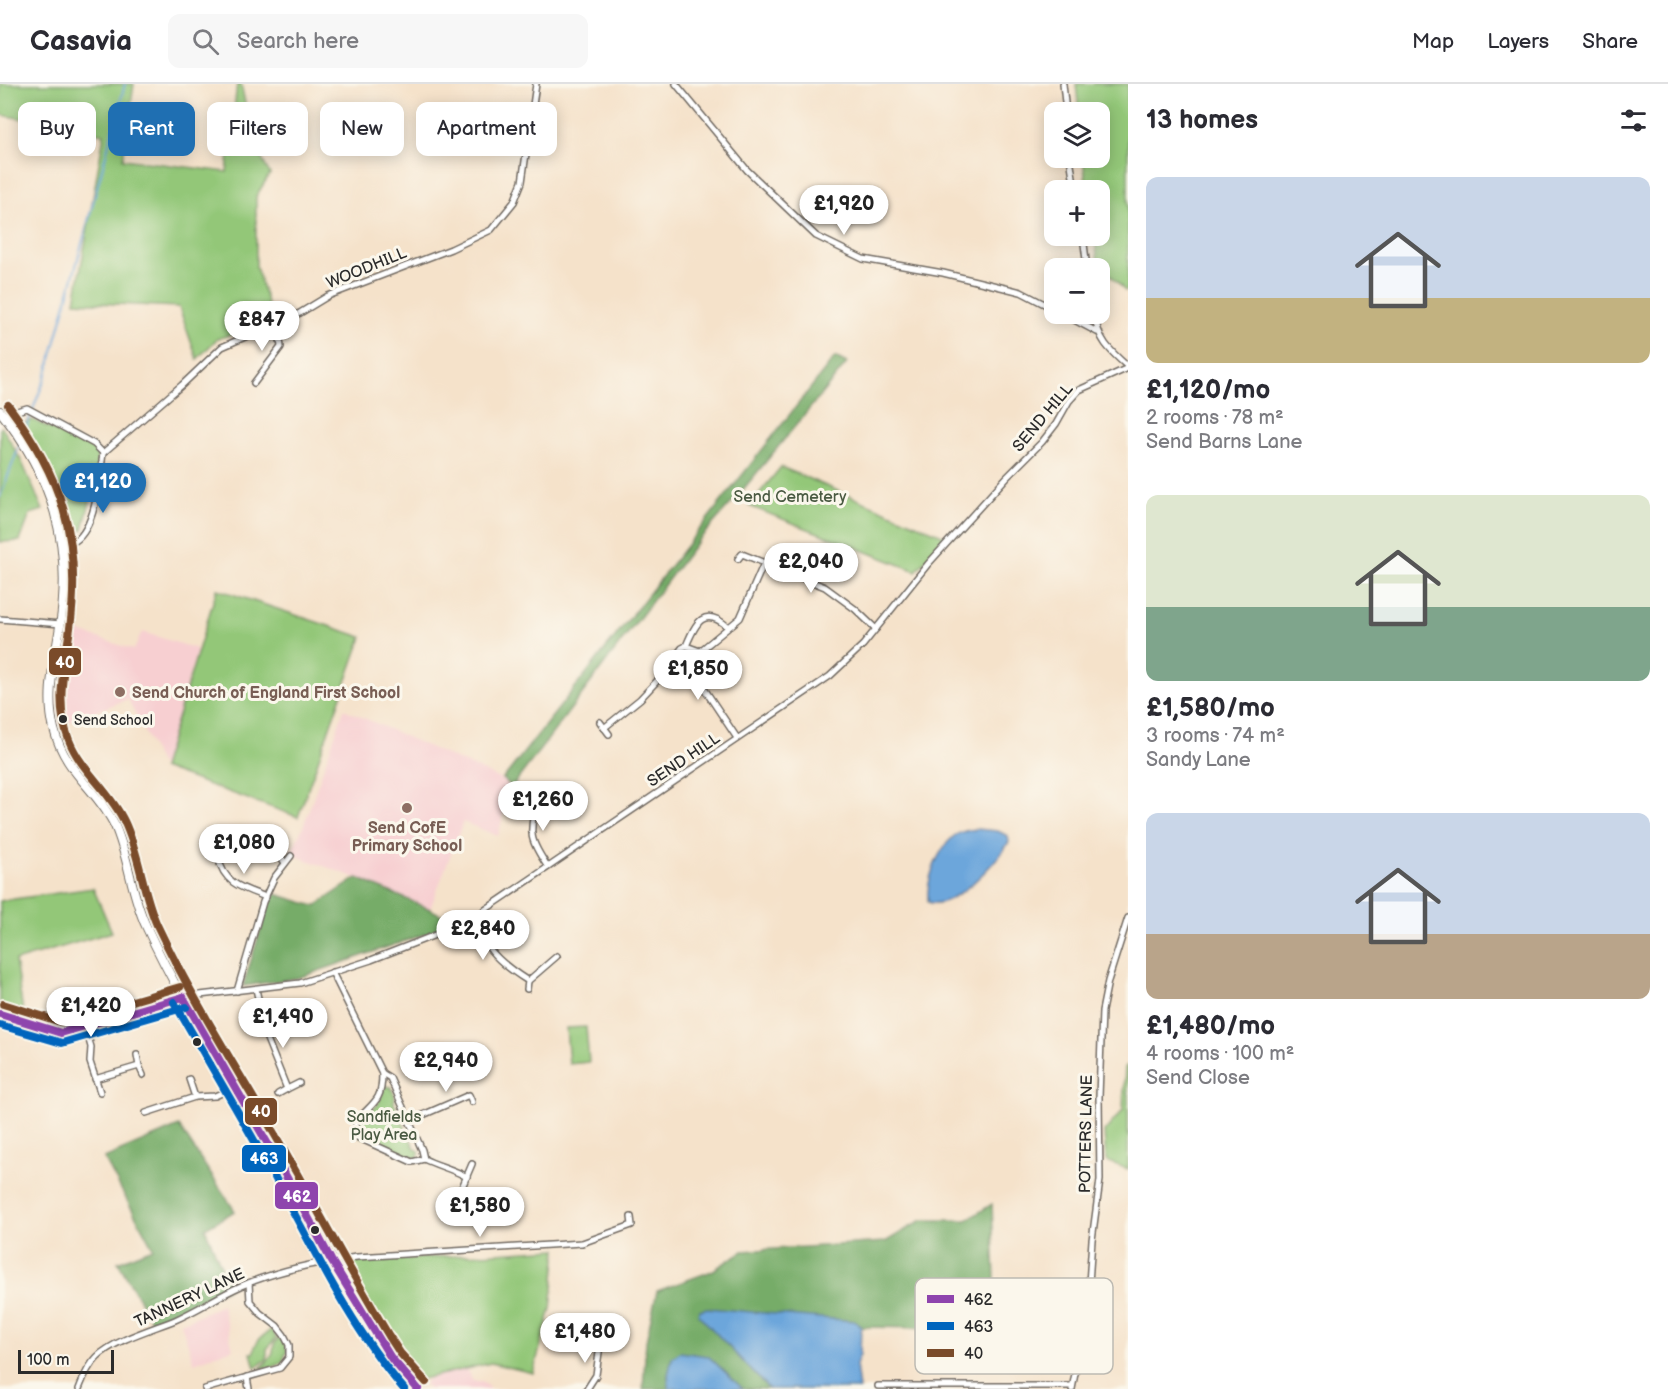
<!DOCTYPE html>
<html lang="en">
<head>
<meta charset="utf-8">
<style>
	:root { --surface:#fff; --page:#f7f7f7; --text:#2b2b33; --muted:#7c7c81; --line:#e1e1e2; --accent:#1f6fb2 }
	body { margin:0; font-family:"Balsamiq Sans",sans-serif; background:var(--page); color:var(--text); height:100vh; display:flex; flex-direction:column; font-size:22px; white-space:nowrap }
	* { box-sizing:border-box; margin:0 }
	p { font-size:20px; color:var(--muted) }
	.icon { flex:none; width:33px; height:33px; fill:none; stroke:currentColor; stroke-width:2; stroke-linecap:round; stroke-linejoin:round }
	.map { position:relative; flex:1; overflow:hidden }
	.side { display:flex; flex-direction:column; background:var(--surface); width:540px }
	.side>* { flex:none }
	.banner { position:absolute; left:18px; top:18px; width:570px; height:54px; display:flex; gap:12px }
	.controls { position:absolute; left:1044px; top:18px; display:grid; gap:12px }
	.controls a { display:grid; place-items:center; width:66px; height:66px; border-radius:12px; background:var(--surface); box-shadow:0 3px 15px #0003; font-size:30px }
	.scale { position:absolute; left:18px; bottom:15px; width:96px; box-sizing:border-box; padding-left:6px; border:3px solid #2b2b2b; border-top:0; font-size:16px; line-height:21px; white-space:nowrap; color:#2b2b2b; -webkit-text-stroke:4px #fbf7ec; paint-order:stroke }
	.price { position:absolute; translate:-50% -51px; padding:0 14px; border-radius:21px; background:#fff; color:#222; font-size:20px; line-height:39px; filter:drop-shadow(0 2px 3px #0008) }
	.price::after { content:''; position:absolute; left:50%; top:36px; width:18px; height:14px; margin-left:-9px; background:inherit; clip-path:polygon(0 0,100% 0,50% 100%) }
	.price.on { background:var(--accent); color:#fff }
	ul { padding:0; list-style:none }
	li { display:grid; align-content:center; gap:12px; height:318px; padding:0 18px }
	li span { display:grid; place-items:center; height:186px; border-radius:12px; color:#555 }
	li>.icon { margin-inline-start:auto }
	span .icon { width:108px; height:108px; fill:#fffc; stroke-width:1 }
	li b { font-size:26px }
	h2 { display:flex; justify-content:space-between; align-items:center; height:72px; padding:0 18px; font-size:26px }
	.pill { padding:0 21px; border-radius:12px; background:var(--surface); box-shadow:0 3px 15px #0003; font-size:21px; line-height:54px }
	.pill.on { background:var(--accent); color:#fff }
	header { display:flex; align-items:center; gap:36px; box-sizing:border-box; height:84px; padding:0 30px; background:var(--surface); border-bottom:2px solid var(--line) }
	header strong { font-size:28px }
	nav { display:flex; gap:33px; margin-inline-start:auto; font-size:21px }
	.search { width:420px; height:54px; background:var(--page); display:flex; align-items:center; gap:15px; box-sizing:border-box; padding:0 21px; border-radius:12px; color:var(--muted); font-size:22px }
	main { display:flex; flex:1; min-height:0 }
	.map>svg:first-child { display:block }
	.built { fill:#f7cfd1 }
	.green { fill:#93c778; stroke:#5f7952; stroke-width:1.5 }
	.forest { fill:#76ac68; stroke:#506c4a; stroke-width:1.5 }
	.water { fill:#6ca6db; stroke:#4c6883; stroke-width:1.5 }
	.lines { fill:none; stroke-linecap:round; stroke-linejoin:round }
	.stream { stroke:#6ca6db; stroke-width:2 }
	.street-casing { stroke:#726b63; stroke-width:8 }
	.secondary-casing { stroke:#726b63; stroke-width:10 }
	.primary-casing { stroke:#726b63; stroke-width:10 }
	.street { stroke:#fff; stroke-width:5 }
	.secondary { stroke:#fff; stroke-width:8 }
	.primary { stroke:#fff; stroke-width:8 }
	.bus-1-casing { stroke:#fbf7ec; stroke-width:12 }
	.bus-2-casing { stroke:#fbf7ec; stroke-width:12 }
	.bus-3-casing { stroke:#fbf7ec; stroke-width:12 }
	.bus-1 { stroke:#8e44ad; stroke-width:8 }
	.bus-2 { stroke:#0065bd; stroke-width:8 }
	.bus-3 { stroke:#7a4b2a; stroke-width:8 }
	.education-dot { fill:#8d6e63; stroke:#fbf7ec; stroke-width:2 }
	.bus-dot { fill:#2b2b2b; stroke:#fbf7ec; stroke-width:2 }
	.labels { text-anchor:middle; stroke-width:6; stroke-linejoin:round; paint-order:stroke }
	.bus-label { font-size:14px; fill:#2b2b2b; stroke:#fbf7ec; text-anchor:start }
	.street-label { font-size:16px; fill:#2b2b2b; stroke:#fbf7ec }
	.park-label { font-size:16px; fill:#4a5a42; stroke:#fbf7ec }
	.education-label { font-size:16px; font-weight:bold; fill:#785e54; stroke:#fbf7ec; text-anchor:start }
	.key { fill:#fbf7ec; stroke:#bdbab2; stroke-width:1.5 }
	.key-label { font-size:16px; fill:#2b2b2b }
	.line-badge { stroke:#fbf7ec; stroke-width:2 }
	.badge-label { font-size:16px; text-anchor:middle; font-weight:bold; fill:#fff }
</style>
</head>
<body>
<header>
<strong>Casavia</strong>
<div class="search"><svg class="icon" aria-label="search" viewBox="0 0 24 24"><circle cx="10" cy="10" r="6"/><path d="M15 15l6 6"/></svg>Search here</div>
<nav><a>Map</a><a>Layers</a><a>Share</a></nav>
</header>
<main>
<div class="map">
<svg width="1128" height="1305" viewBox="0 0 1128 1305">
	<rect width="100%" height="100%" fill="#fbf7ec"/>
	<filter id="ink" filterUnits="userSpaceOnUse"><feTurbulence type="fractalNoise" baseFrequency=".0167" numOctaves="2"/><feDisplacementMap in="SourceGraphic" scale="12" xChannelSelector="R" yChannelSelector="G"/><feConvolveMatrix kernelMatrix="1 2 1 2 8 2 1 2 1" color-interpolation-filters="sRGB"/></filter>
	<filter id="wash" filterUnits="userSpaceOnUse"><feTurbulence type="fractalNoise" baseFrequency=".008" numOctaves="4" result="noise"/><feDisplacementMap in="SourceGraphic" scale="24" xChannelSelector="R" yChannelSelector="G"/><feGaussianBlur stdDeviation="1.35" result="paint"/><feColorMatrix in="noise" values="0 0 0 0 0 0 0 0 0 0 0 0 0 0 0 0 0 1.4 0 .05"/><feComposite in="paint" operator="in"/></filter>
	<g filter="url(#wash)">
		<rect width="100%" height="100%" fill="#f5e2ca"/>
		<g class="built">
			<polygon points="68,544 134,566 142,548 197,565 162,684 128,615 58,642 54,617 55,600 60,599 67,571 61,569"/>
			<polygon points="344,625 505,697 510,703 498,752 463,738 430,825 357,794 290,770 303,743"/>
			<polygon points="222,1221 233,1265 194,1279 181,1239"/>
			<polygon points="466,1285 473,1297 482,1297 490,1305 429,1305 424,1300 430,1293"/>
		</g>
		<g class="green">
			<polygon points="0,0 134,0 123,75 227,88 237,0 241,0 254,61 270,90 256,112 256,183 273,237 217,255 197,275 179,223 75,218 104,50 2,31 0,33"/>
			<polygon points="1076,0 1128,0 1128,205 1125,207 1098,177 1094,152 1100,152 1100,106 1087,106 1083,74 1100,74 1100,28 1079,28"/>
			<polygon points="33,336 88,362 97,368 96,394 83,445 70,452 64,447 59,431 27,355 18,341"/>
			<polygon points="2,343 21,376 43,426 30,430 20,457 0,458 0,345"/>
			<polygon points="781,383 947,453 916,487 749,422"/>
			<polygon points="217,505 362,553 298,733 162,684"/>
			<polygon points="93,804 112,848 15,877 24,933 3,926 0,918 0,817"/>
			<polygon points="586,943 589,978 569,980 566,944"/>
			<polygon points="1125,982 1128,982 1128,1085 1106,1077 1104,1048 1123,1026"/>
			<polygon points="385,1002 391,1003 395,1012 394,1019 414,1063 420,1068 417,1074 410,1074 368,1053 361,1053 357,1048 360,1038 378,1020"/>
			<polygon points="557,1165 551,1225 533,1289 491,1279 414,1297 340,1179"/>
			<path d="M272,1245l4,9 -9,11v10l-12,9 -4,-15h3c0,-13 10,-17 18,-24z"/>
			<path d="M279,1254l5,4 3,9 -5,12 -11,5 -3,-1 -8,2c5,-5 12,-11 13,-17 1,-7 0,-8 6,-14z"/>
		</g>
		<g class="forest">
			<polygon points="835,273 847,279 737,413 696,459 512,703 503,695"/>
			<polygon points="357,794 430,825 457,839 298,894 243,902 272,809 315,822"/>
			<polygon points="179,1042 235,1127 205,1144 230,1203 152,1238 118,1178 153,1164 104,1074"/>
			<polygon points="992,1120 997,1245 861,1243 855,1237 700,1226 699,1230 769,1305 743,1305 708,1272 668,1291 669,1305 643,1305 646,1257 657,1207 712,1187 743,1167 885,1158 922,1136 967,1136"/>
		</g>
		<g class="water">
			<path d="M977,745l21,2 10,5 1,6c-12,20 -57,69 -81,60 -2,-22 9,-51 26,-66 7,-5 15,-6 23,-7z"/>
			<polygon points="707,1224 855,1237 861,1243 860,1270 856,1281 859,1305 769,1305 698,1230 700,1226"/>
			<polygon points="680,1268 708,1272 743,1305 669,1305 668,1291 672,1274"/>
		</g>
		<g class="lines">
			<g class="stream">
				<polyline points="22,354 48,286 125,0"/>
				<polyline points="0,413 20,360"/>
			</g>
		</g>
	</g>
	<g filter="url(#ink)">
		<g class="lines">
			<defs>
				<g id="street">
					<polyline points="676,0 747,86 816,152 863,175 943,189 1009,205 1021,208 1054,225"/>
					<polyline points="1063,0 1066,28"/>
					<polyline points="1070,74 1075,106"/>
					<polyline points="1083,152 1087,184"/>
					<polyline points="1063,230 1097,248"/>
					<path d="M1094,230c5,27 14,35 34,53"/>
					<polyline points="254,299 281,263 278,239"/>
					<polyline points="3,331 27,324 94,360 103,369"/>
					<polyline points="103,369 182,301 222,263 300,229 328,212 451,165 491,146 514,118 522,98 536,0"/>
					<path d="M61,461c4,-1 10,-2 14,-4 21,-13 25,-65 28,-88"/>
					<polyline points="738,475 742,470 825,503 855,525 876,545"/>
					<polyline points="0,535 61,540"/>
					<path d="M686,562c10,-24 18,-40 42,-19"/>
					<polyline points="700,567 699,587 703,603 737,654"/>
					<polyline points="600,638 609,650"/>
					<polyline points="604,644 640,615 657,597 682,564 686,562 700,567 740,534 764,479"/>
					<path d="M537,714c-7,36 -10,38 11,69"/>
					<polyline points="253,757 277,767 285,779"/>
					<path d="M218,773c6,27 24,31 48,40"/>
					<path d="M470,836c19,30 26,41 58,61l-1,8"/>
					<path d="M332,888l50,101 8,5 32,72 2,9c14,7 29,10 43,18"/>
					<polyline points="528,897 557,872"/>
					<polyline points="256,905 267,955 287,1005 278,1010"/>
					<polyline points="237,907 263,818 274,794 291,772"/>
					<polyline points="183,913 300,899 371,876 448,846 476,832 830,592 863,561 928,480 1007,393 1042,358 1056,340 1069,317 1079,306 1128,284"/>
					<polyline points="85,942 91,963 90,978 100,1008"/>
					<polyline points="137,971 139,982"/>
					<path d="M382,989c0,8 0,17 -4,24 -7,13 -26,21 -23,36l2,4 55,25 12,-3"/>
					<polyline points="95,995 139,982 143,991"/>
					<polyline points="189,995 195,1013"/>
					<polyline points="287,1005 299,999"/>
					<polyline points="146,1029 195,1013 215,1012 235,1003"/>
					<polyline points="409,1037 469,1011 472,1018"/>
					<polyline points="460,1108 472,1080"/>
					<polyline points="592,1261 607,1262"/>
					<polyline points="247,1293 249,1305"/>
					<polyline points="878,1302 1072,1302"/>
					<path d="M79,1305c4,-11 9,-23 18,-32 17,-17 56,-28 78,-37 23,-10 43,-24 66,-34 35,-15 77,-24 116,-29l225,-14 50,-18 -1,-8"/>
					<polyline points="205,1305 280,1284 289,1273 289,1261 284,1251 277,1242 260,1229 250,1217 249,1199"/>
					<polyline points="587,1305 596,1291 600,1261"/>
					<polyline points="1072,1305 1087,1228 1092,1156 1100,1096 1099,1013 1102,927 1108,897 1128,834"/>
				</g>
				<polyline id="secondary" points="0,930 61,949 183,913"/>
				<path id="primary" d="M0,327c52,64 73,133 60,215 -5,35 -15,68 -6,103 11,44 44,61 61,97 14,32 16,68 31,100 38,83 90,160 134,239 27,48 52,97 81,144 10,17 19,36 31,51 8,10 18,19 26,29"/>
			</defs>
			<use href="#street" class="street-casing"/>
			<use href="#secondary" class="secondary-casing"/>
			<use href="#primary" class="primary-casing"/>
			<use href="#street" class="street"/>
			<use href="#secondary" class="secondary"/>
			<use href="#primary" class="primary"/>
			<defs>
				<g id="bus-1">
					<polyline points="183,913 280,1081 331,1176 391,1274 418,1305"/>
					<polyline points="0,930 61,949 183,913"/>
				</g>
				<g id="bus-2">
					<path d="M174,918c33,57 66,113 98,170 39,72 78,155 132,217"/>
					<polyline points="0,941 62,959 186,923"/>
				</g>
				<g id="bus-3">
					<path d="M8,321c53,71 74,133 62,223 -5,37 -16,75 -1,112 12,31 41,51 55,81 16,33 18,71 33,104 33,70 75,136 114,203 40,69 77,140 118,208l11,17 26,29"/>
					<polyline points="3,920 61,938 180,903"/>
				</g>
			</defs>
			<use href="#bus-1" class="bus-1-casing"/>
			<use href="#bus-2" class="bus-2-casing"/>
			<use href="#bus-3" class="bus-3-casing"/>
			<use href="#bus-1" class="bus-1"/>
			<use href="#bus-2" class="bus-2"/>
			<use href="#bus-3" class="bus-3"/>
		</g>
	</g>
	<g class="education-dot">
		<circle cx="120" cy="608" r="6"/>
		<circle cx="407" cy="724" r="6"/>
	</g>
	<g class="bus-dot">
		<circle cx="63" cy="635" r="5"/>
		<circle cx="197" cy="958" r="5"/>
		<circle cx="315" cy="1146" r="5"/>
	</g>
	<g class="labels">
		<g class="bus-label">
			<text x="74" y="641">Send School</text>
		</g>
		<g class="street-label">
			<text transform="translate(366 183) rotate(-22)" y="6">WOODHILL</text>
			<text transform="translate(1042 333) rotate(-50)" y="6">SEND HILL</text>
			<text transform="translate(683 675) rotate(-34)" y="6">SEND HILL</text>
			<text transform="translate(1085 1050) rotate(-89)" y="6">POTTERS LANE</text>
			<text transform="translate(189 1213) rotate(-25)" y="6">TANNERY LANE</text>
		</g>
		<g class="park-label">
			<text x="790" y="418">Send Cemetery</text>
			<text x="384" y="1038">Sandfields<tspan x="384" dy="18">Play Area</tspan></text>
		</g>
		<g class="education-label">
			<text x="132" y="614">Send Church of England First School</text>
			<text x="407" y="749" text-anchor="middle">Send CofE<tspan x="407" dy="18">Primary School</tspan></text>
		</g>
	</g>
	<rect x="915" y="1194" width="198" height="96" rx="9" class="key"/>
	<rect x="927" y="1211" width="27" height="8" fill="#8e44ad"/>
	<rect x="927" y="1238" width="27" height="8" fill="#0065bd"/>
	<rect x="927" y="1265" width="27" height="8" fill="#7a4b2a"/>
	<g class="key-label">
		<text x="964" y="1221">462</text>
		<text x="964" y="1248">463</text>
		<text x="964" y="1275">40</text>
	</g>
	<g class="line-badge">
		<rect x="48" y="563" width="34" height="29" rx="6" fill="#7a4b2a"/>
		<rect x="244" y="1013" width="34" height="29" rx="6" fill="#7a4b2a"/>
		<rect x="241" y="1060" width="46" height="29" rx="6" fill="#0065bd"/>
		<rect x="274" y="1097" width="45" height="29" rx="6" fill="#8e44ad"/>
	</g>
	<g class="badge-label">
		<text x="65" y="584">40</text>
		<text x="261" y="1033">40</text>
		<text x="264" y="1080">463</text>
		<text x="297" y="1118">462</text>
	</g>
</svg>
<div class="controls">
<a><svg class="icon" aria-label="layers" viewBox="0 0 24 24"><path d="M12 4l9 5-9 5-9-5zM3 14l9 5 9-5"/></svg></a>
<a>+</a>
<a>−</a>
</div>
<div class="scale">100 m</div>
<b class="price" style="left:844px;top:152px">£1,920</b>
<b class="price" style="left:262px;top:268px">£847</b>
<b class="price on" style="left:103px;top:430px">£1,120</b>
<b class="price" style="left:811px;top:510px">£2,040</b>
<b class="price" style="left:698px;top:617px">£1,850</b>
<b class="price" style="left:543px;top:748px">£1,260</b>
<b class="price" style="left:244px;top:791px">£1,080</b>
<b class="price" style="left:483px;top:877px">£2,840</b>
<b class="price" style="left:91px;top:954px">£1,420</b>
<b class="price" style="left:283px;top:965px">£1,490</b>
<b class="price" style="left:446px;top:1009px">£2,940</b>
<b class="price" style="left:480px;top:1154px">£1,580</b>
<b class="price" style="left:585px;top:1280px">£1,480</b>
<div class="banner">
<a class="pill">Buy</a>
<a class="pill on">Rent</a>
<a class="pill">Filters</a>
<a class="pill">New</a>
<a class="pill">Apartment</a>
</div>
</div>
<section class="side">
<h2>13 homes<svg class="icon" aria-label="filters" viewBox="0 0 24 24"><path d="M4 7h16M4 17h16"/><circle cx="9" cy="7" r="2"/><circle cx="15" cy="17" r="2"/></svg></h2>
<ul>
<li><span style="background:linear-gradient(#c9d6e8 65%,#c2b280 0)"><svg class="icon" aria-label="home" viewBox="0 0 24 24"><path d="M3 11l9-7 9 7M6 9v11h12V9"/></svg></span><div><b>£1,120/mo</b><p>2 rooms · 78 m²</p><p>Send Barns Lane</p></div></li>
<li><span style="background:linear-gradient(#dfe7d0 60%,#7fa58c 0)"><svg class="icon" aria-label="home" viewBox="0 0 24 24"><path d="M3 11l9-7 9 7M6 9v11h12V9"/></svg></span><div><b>£1,580/mo</b><p>3 rooms · 74 m²</p><p>Sandy Lane</p></div></li>
<li><span style="background:linear-gradient(#c9d6e8 65%,#b9a48a 0)"><svg class="icon" aria-label="home" viewBox="0 0 24 24"><path d="M3 11l9-7 9 7M6 9v11h12V9"/></svg></span><div><b>£1,480/mo</b><p>4 rooms · 100 m²</p><p>Send Close</p></div></li>
</ul>
</section>
</main>
</body>
</html>
